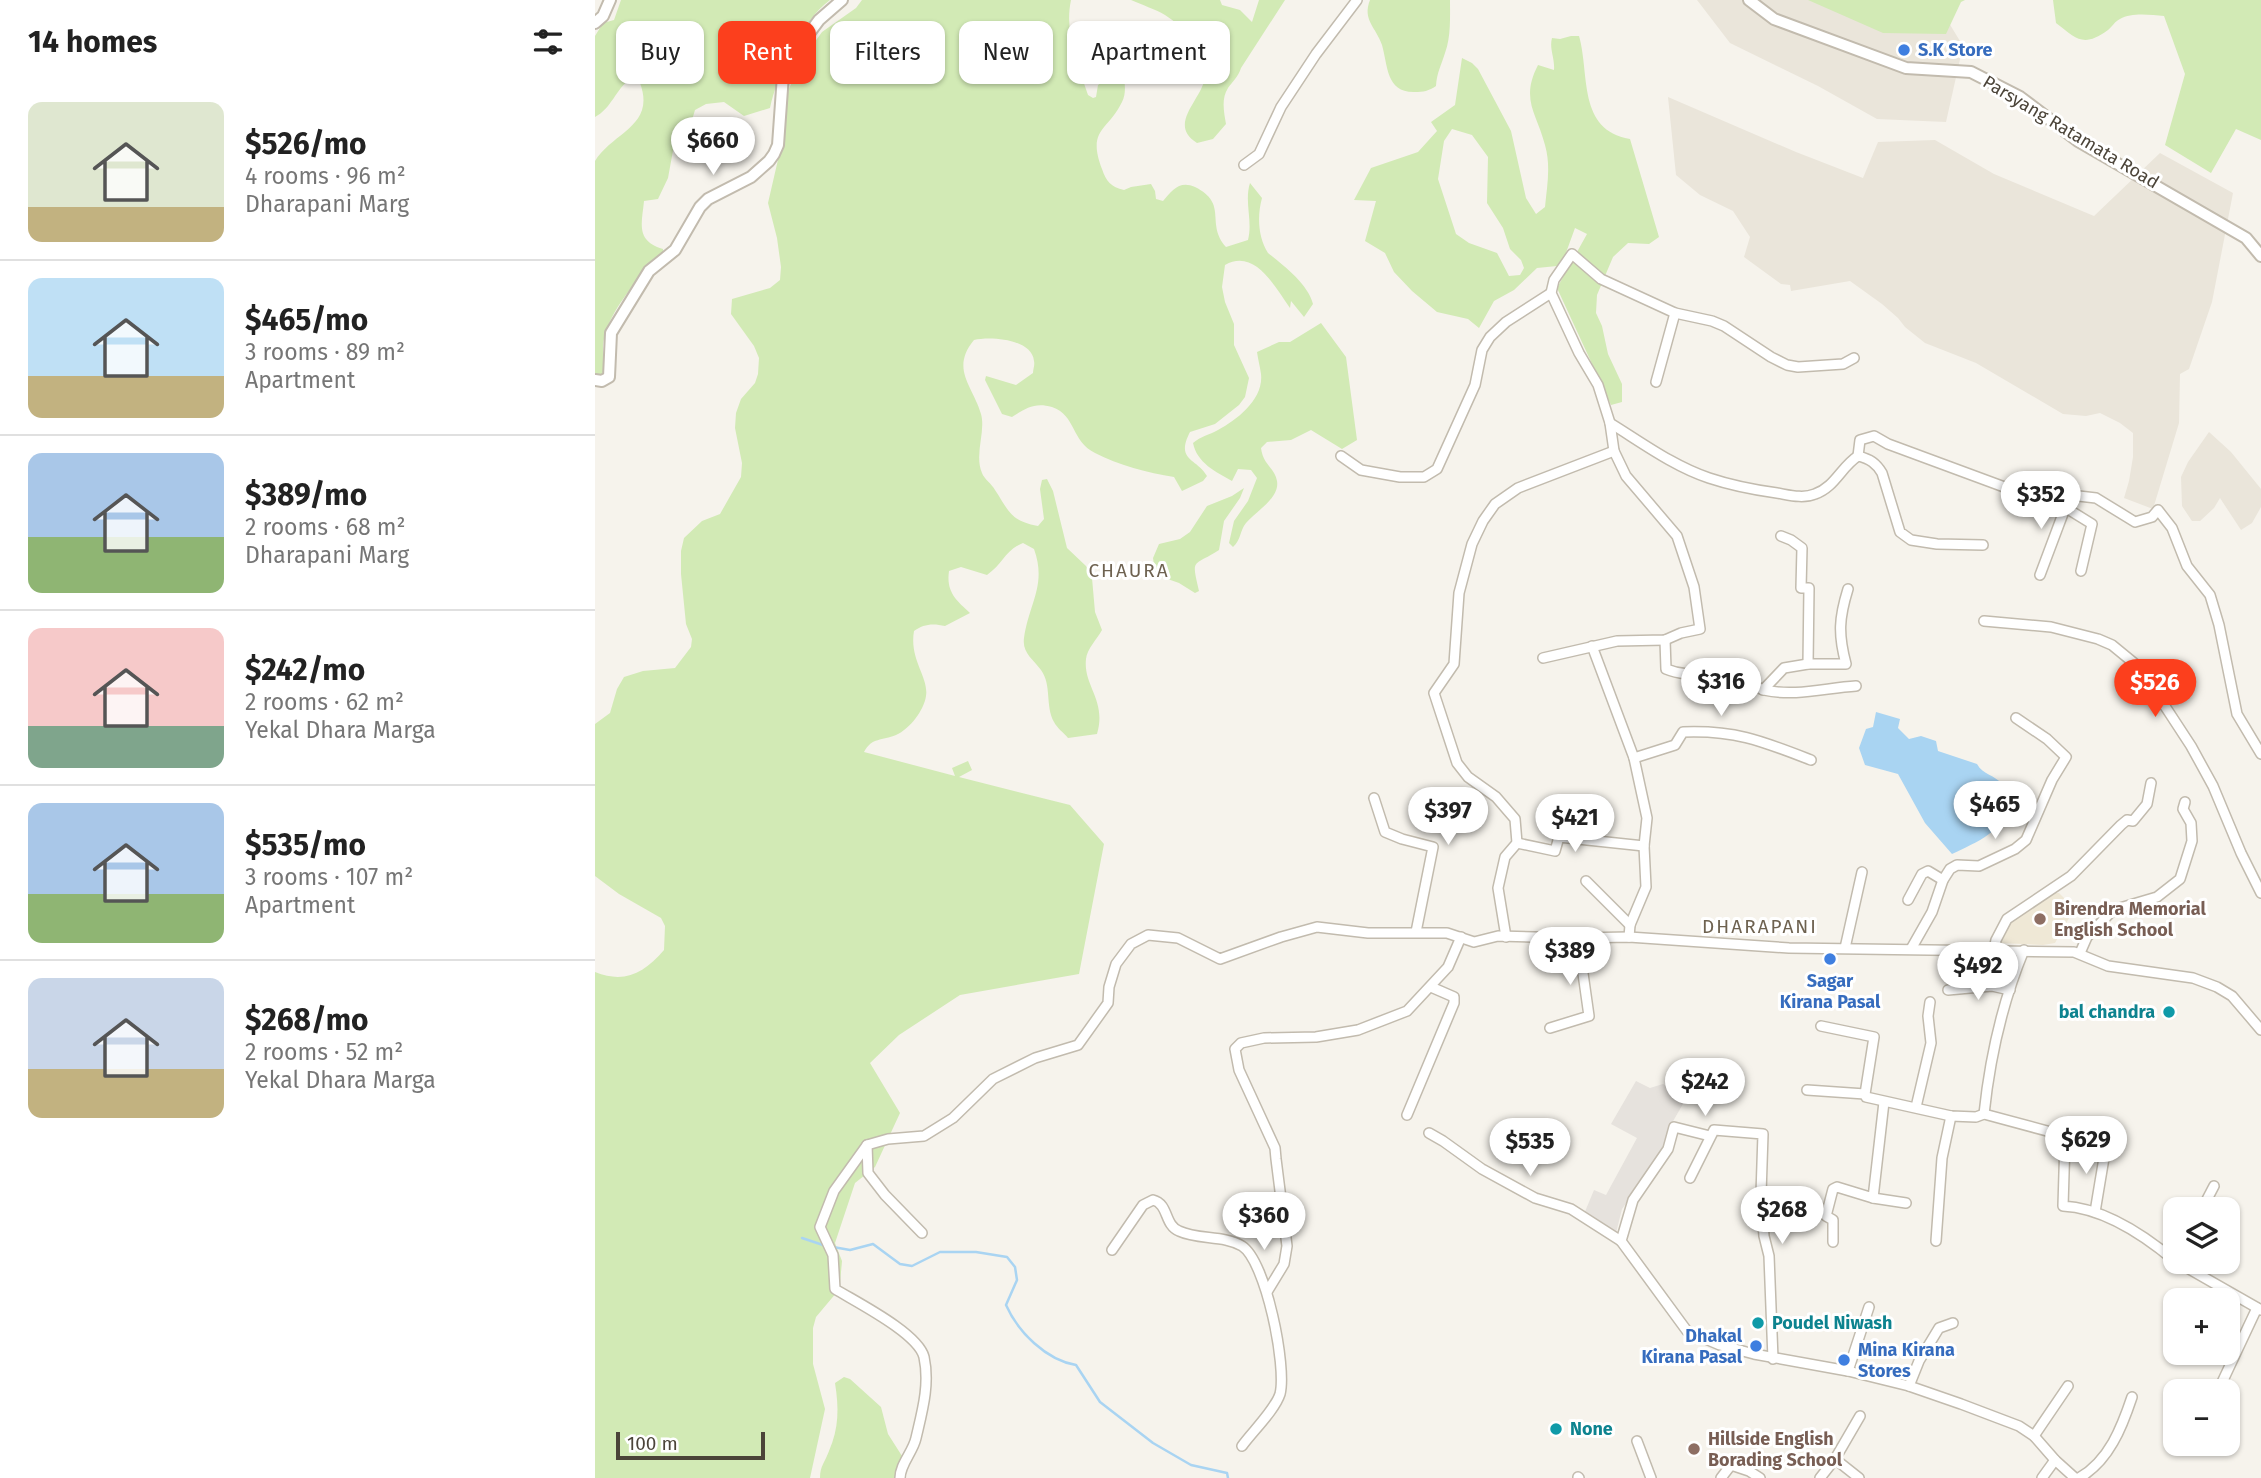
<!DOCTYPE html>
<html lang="en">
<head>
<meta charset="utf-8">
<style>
	:root { --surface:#fff; --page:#f6f6f6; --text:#222; --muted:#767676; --line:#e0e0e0; --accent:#fc3f1d }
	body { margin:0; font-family:"Fira Sans",sans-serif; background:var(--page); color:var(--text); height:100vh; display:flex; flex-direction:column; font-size:26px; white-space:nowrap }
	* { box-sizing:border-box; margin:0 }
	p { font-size:23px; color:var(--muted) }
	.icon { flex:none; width:38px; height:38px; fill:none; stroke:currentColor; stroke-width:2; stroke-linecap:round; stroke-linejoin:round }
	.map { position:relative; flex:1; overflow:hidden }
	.panel { display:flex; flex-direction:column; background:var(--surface); width:595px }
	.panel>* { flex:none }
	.top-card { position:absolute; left:21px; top:21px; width:665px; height:63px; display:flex; gap:14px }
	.controls { position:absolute; left:1568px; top:1197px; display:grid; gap:14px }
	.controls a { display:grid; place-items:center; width:77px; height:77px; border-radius:14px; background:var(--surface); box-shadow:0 2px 5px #0004; font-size:35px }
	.scale { position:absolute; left:21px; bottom:18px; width:149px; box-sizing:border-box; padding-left:7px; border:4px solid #4b4439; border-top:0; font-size:19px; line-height:24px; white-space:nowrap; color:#4b4439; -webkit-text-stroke:5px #fff; paint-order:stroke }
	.price { position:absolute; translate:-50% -60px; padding:0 16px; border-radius:24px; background:#fff; color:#222; font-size:23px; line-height:46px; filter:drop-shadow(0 2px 4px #0008) }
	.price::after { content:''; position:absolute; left:50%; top:42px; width:21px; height:16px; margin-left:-10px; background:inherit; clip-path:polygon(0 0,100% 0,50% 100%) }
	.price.active { background:var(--accent); color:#fff }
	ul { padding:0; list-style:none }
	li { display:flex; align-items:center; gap:21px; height:175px; padding:0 28px }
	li+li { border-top:2px solid var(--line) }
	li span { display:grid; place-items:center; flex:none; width:196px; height:140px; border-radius:14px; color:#555 }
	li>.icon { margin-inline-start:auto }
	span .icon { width:84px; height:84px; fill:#fffc; stroke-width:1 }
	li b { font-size:30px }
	h2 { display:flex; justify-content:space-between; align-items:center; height:84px; padding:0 28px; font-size:30px }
	.pill { padding:0 24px; border-radius:14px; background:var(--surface); box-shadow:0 2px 5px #0004; font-size:24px; line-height:63px }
	.pill.active { background:var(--accent); color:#fff }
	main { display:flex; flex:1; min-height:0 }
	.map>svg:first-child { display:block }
	.residential { fill:#eae5da }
	.industrial { fill:#e6e2dd }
	.education { fill:#efe8d6 }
	.green { fill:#d2eab5; fill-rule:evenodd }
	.water { fill:#a9d4f2 }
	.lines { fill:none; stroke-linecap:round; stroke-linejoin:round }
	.stream { stroke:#a9d4f2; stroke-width:2.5 }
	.minor-casing { stroke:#c2bbae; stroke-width:12 }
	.tertiary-casing { stroke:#c2bbae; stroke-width:14 }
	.minor { stroke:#fff; stroke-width:9 }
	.tertiary { stroke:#fff; stroke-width:10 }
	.shop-dot { fill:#3f7fe0; stroke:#fff; stroke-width:2.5 }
	.education-dot { fill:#8d6e63; stroke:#fff; stroke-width:2.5 }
	.culture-dot { fill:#0f9aa8; stroke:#fff; stroke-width:2.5 }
	.labels { text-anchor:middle; stroke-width:6; stroke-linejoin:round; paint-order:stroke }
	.shop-label { font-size:18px; font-weight:bold; fill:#366cbe; stroke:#fff; text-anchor:start }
	.street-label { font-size:18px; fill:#4b4439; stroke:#fff }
	.education-label { font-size:18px; font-weight:bold; fill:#785e54; stroke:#fff; text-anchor:start }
	.culture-label { font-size:18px; font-weight:bold; fill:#0d838f; stroke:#fff; text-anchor:start }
	.neighbourhood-label { font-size:19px; letter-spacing:2px; fill:#6e6250; stroke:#fff }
</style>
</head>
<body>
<main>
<section class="panel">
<h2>14 homes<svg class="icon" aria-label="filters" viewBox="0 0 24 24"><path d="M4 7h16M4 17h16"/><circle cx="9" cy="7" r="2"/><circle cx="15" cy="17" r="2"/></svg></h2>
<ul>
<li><span style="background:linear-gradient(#dfe7d0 75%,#c2b280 0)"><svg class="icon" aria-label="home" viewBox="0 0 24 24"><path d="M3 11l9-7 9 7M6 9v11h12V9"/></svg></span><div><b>$526/mo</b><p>4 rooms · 96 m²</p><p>Dharapani Marg</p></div></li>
<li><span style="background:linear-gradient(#bfe0f5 70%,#c2b280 0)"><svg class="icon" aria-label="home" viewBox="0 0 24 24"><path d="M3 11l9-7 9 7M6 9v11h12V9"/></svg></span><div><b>$465/mo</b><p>3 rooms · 89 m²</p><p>Apartment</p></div></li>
<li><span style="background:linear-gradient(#a9c7e8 60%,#8fb573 0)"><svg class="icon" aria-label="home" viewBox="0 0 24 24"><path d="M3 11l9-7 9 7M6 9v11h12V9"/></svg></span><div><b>$389/mo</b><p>2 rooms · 68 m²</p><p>Dharapani Marg</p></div></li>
<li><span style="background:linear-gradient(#f6c9c9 70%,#7fa58c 0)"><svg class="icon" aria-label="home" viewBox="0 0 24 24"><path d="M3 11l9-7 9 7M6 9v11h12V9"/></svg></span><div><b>$242/mo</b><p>2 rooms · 62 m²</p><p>Yekal Dhara Marga</p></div></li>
<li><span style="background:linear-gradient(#a9c7e8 65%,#8fb573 0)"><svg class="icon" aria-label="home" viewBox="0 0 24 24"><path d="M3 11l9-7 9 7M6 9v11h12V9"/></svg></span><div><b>$535/mo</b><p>3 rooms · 107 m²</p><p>Apartment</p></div></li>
<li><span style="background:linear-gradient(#c9d6e8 65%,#c2b280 0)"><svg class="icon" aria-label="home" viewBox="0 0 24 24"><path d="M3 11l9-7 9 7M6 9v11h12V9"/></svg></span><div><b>$268/mo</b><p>2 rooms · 52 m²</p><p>Yekal Dhara Marga</p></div></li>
</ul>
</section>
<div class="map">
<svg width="1666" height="1478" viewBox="0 0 1666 1478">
	<rect width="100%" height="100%" fill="#f6f3ec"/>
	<g class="residential">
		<polygon points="1102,0 1340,0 1368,46 1351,122 1282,119 1223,86 1135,43"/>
		<polygon points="1073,97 1201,152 1268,178 1283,142 1340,140 1399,174 1499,216 1565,153 1638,193 1617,302 1594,369 1585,374 1584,423 1558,509 1529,498 1534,481 1538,457 1538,433 1525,423 1505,413 1491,416 1468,414 1381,363 1330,343 1310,327 1303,318 1287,304 1255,281 1196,291 1195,285 1186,284 1149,257 1155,237 1138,211 1105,195 1081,175"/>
		<polygon points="1614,432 1636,452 1666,489 1666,507 1657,523 1646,530 1625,498 1619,508 1605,521 1597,521 1587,506 1586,477 1593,462"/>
	</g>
	<polygon class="industrial" points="1041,1081 1055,1088 1068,1084 1092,1097 1077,1123 1065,1155 1027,1209 1020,1237 989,1214 999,1190 1011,1195 1042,1138 1016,1124"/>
	<polygon class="education" points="1460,893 1464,893 1476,905 1478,911 1460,943 1448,945 1405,943 1405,938 1415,920"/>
	<g class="green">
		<path d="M26,0h209c-28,20 -53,75 -60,108l-26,8 -20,-14 -18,2 -11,6 -9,30 -12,5 -6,33 -10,21 -14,2c-2,22 -9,40 19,48v5l-10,5c-17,24 -43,51 -49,80 -4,18 6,22 -5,42l-4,-2v-218c18,-29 61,-35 45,-78l-9,-5c-15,11 -20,31 -36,39v-81l8,-13 11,-3z"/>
		<path d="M267,0h209c-7,33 7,64 17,95l5,3 3,-1 2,-12 7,-5c0,-18 -1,-34 15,-46l16,3 2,13 -14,9c-3,13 5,30 -2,43 -15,30 -35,27 -20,67 4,12 9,18 22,21l7,-3 20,-3 4,7 1,8 7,2c9,-11 17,-21 32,-14 34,17 10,36 31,60l22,-7c5,-19 -4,-38 2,-57l12,15c-5,18 -4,39 6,55 16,13 40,31 45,51l-9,13 -13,-16 -1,7c-15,-21 -35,-60 -65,-43l-3,22 3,15 9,22v21l15,33 -4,19 -6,8 -24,19 -25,8c-15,29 7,26 17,44l-4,5 -21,10 -8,-14c-26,-4 -56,-12 -79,-24 -24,-12 -19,-38 -43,-46 -17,-5 -26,1 -40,10l-10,-3 -17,-34 1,-4 30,9 17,-12c0,-4 2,-8 1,-12 -2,-22 -43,-25 -60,-21 -24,29 -1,46 7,74 5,18 -7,40 1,59 2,6 10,11 13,17 14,21 15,31 43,36l6,-7 -4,-30 2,-9 5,-1 6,12 14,57 19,18 6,12 3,34 7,18c-5,9 -15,19 -16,29 -3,27 21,41 11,75l-29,4c-4,-5 -11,-10 -14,-16 -9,-16 -2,-37 -13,-52 -8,-11 -19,-17 -17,-32 5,-35 23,-53 10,-89l-11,-6c-18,7 -20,21 -36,32l-26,-8 -12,4c-3,21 7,29 21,42l-25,13c-12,-3 -22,-2 -31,5 -5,29 15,46 12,65 -2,14 -16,33 -30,39 -14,6 -24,2 -32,17l91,24 -3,-8 16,-7 4,9 -13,7 111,28 34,39 -25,130 -119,21 -61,40 -29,28 30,50 -25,54 -20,16 -20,60 7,18 -2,22 -3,9 -21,25 -3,11v36l12,45 -15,69h-215v-506c30,12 49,1 69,-22l1,-24 -4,-8 -42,-24 -24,-18v-152l15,-11 7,-24 7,-12 19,-6 32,-3 16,-21 1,-8 -6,-15 -5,-50v-23l3,-13 18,-17 18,-7 21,-37 1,-14 -7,-35 1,-15 5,-14 14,-16 3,-9 1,-16 -5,-12 -23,-32 1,-15 38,-11 10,-8 1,-13 -4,-29 -9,-35 15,-65 5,-47 13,-30 21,-29 34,-24z"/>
		<path d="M536,0h89l2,5 18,5 12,12 7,-22h26l-44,68c-3,9 -8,13 -13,20 -7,11 -4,24 -2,36l-13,15 -16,4c-31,-19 7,-45 8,-67 2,-24 -20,-48 -40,-61 -10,-6 -23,-10 -34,-15z"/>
		<path d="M775,0h80c0,17 1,37 -5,53 -4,13 -8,19 -9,33 -7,5 -13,6 -21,6 -29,1 -27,-26 -33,-47 -6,-18 -20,-25 -12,-45z"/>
		<polygon points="1213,0 1370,0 1366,2 1351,34 1288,33"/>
		<path d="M1458,0h208v140l-25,-11 -25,44 -46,-28 20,-71 -21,-58c-13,-1 -32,-4 -44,3 -5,2 -8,8 -12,11 -25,18 -31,9 -52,-7z"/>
		<path d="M976,36h8c11,38 -2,94 51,103l29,98 -10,7 -21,-1 -15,14 -16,38 -1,18 6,13 6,28 14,30v18l-11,3 -54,-117 30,-54 -12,-6 -12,33 -6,5 -20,2 -23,22 -20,11 -15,27 -11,-9 -31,-7 -25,-21 -18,-19 -9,-19 -20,-12 11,-40 -22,-1 17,-32 47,-16 19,-21 -6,-9 24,-17 7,-47 10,5 6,6 33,62 15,67 10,16 9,-7c2,-21 6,-41 0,-62 -8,-32 -25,-45 -7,-80l16,5c1,-12 -5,-21 -2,-32l8,1zM857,129l20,6 16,22 -1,46 16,25 7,21 11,11 3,8 -4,7 -11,1 -12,-23 -28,-10 -13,-9 -18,-55 6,-38z"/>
		<path d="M726,323l25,34 11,83 -15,9 -31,-19 -20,10 -24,2 -6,6c2,17 14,20 16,33 3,17 -21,30 -31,42 -6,7 -5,17 -13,24l-4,-4 5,-22 14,-20 9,-23 -6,-8 -13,-1 -6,12c-16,-9 -35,-18 -39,-38 8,-7 16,-8 25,-13 19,-10 46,-31 43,-56 -1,-7 -3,-15 -4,-22l22,-10h11z"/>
		<path d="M649,488l-4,10 -16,23 -5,29c-26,17 -28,7 -20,41l-4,2 -16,-10 -17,-6 -7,-5 -2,-14 6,-14 21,-5 10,-7 17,-26 25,-10z"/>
		<path d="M249,1377l6,2 31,28 7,27 14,22 -4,22h-78c0,-12 5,-16 9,-27 10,-23 10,-43 6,-68z"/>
	</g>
	<path class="water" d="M1281,712l24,7 -2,9 11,11 12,-3 15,5 2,10 39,13c6,11 18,11 25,20 4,5 5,10 5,16 1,31 -31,42 -55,54l-27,-31 -27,-49 -33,-9 -6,-17 7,-19 7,-2z"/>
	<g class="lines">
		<g class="stream">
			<polyline points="207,1238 231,1246"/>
			<path d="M238,1247l17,3 23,-6 27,20 12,2 28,-14h36l31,5 8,10 2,13 -11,25c12,27 40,55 70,60l24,37 53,41 38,22 36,8 1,5"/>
		</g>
		<defs>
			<g id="minor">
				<polyline points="649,165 664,154 686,107 721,54 762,0"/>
				<polyline points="1061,382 1080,313"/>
				<path d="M1015,423c31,19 63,43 99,55 21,7 46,12 68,15 12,2 26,6 38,1 20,-7 26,-27 43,-38 12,3 18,7 24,17l18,59 11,8 26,4 46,1"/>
				<polyline points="746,456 766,470 805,477 829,477 842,469 880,385 887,350 895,337 911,322 956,293"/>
				<polyline points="1263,456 1265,440 1279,436 1293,444 1412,488 1452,497 1475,495 1501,498 1540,522 1557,517 1563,510 1577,528 1592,566 1615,595 1624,625 1642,714 1666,754"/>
				<polyline points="1471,508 1497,524 1486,571"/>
				<polyline points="1186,536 1196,540 1207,548 1206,588 1214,588 1213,664"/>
				<polyline points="1445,575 1475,495"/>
				<polyline points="1389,621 1456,627 1503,639 1517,645 1545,668 1596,746 1618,786 1646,853 1666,893"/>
				<path d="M1070,640l1,29c24,10 50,2 75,9 8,2 15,10 23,12 31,7 61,-2 92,-4"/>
				<polyline points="997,646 1039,758 1052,818 1049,846 1051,887 1035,925 1034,937"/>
				<polyline points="948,658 1022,641 1070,640 1086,633 1105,629 1099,587 1082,536 1031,476 1019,451 1015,423 1003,385 984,353 956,293 959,280 977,254 1006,279 1080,313 1117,321 1129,326 1176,357 1192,365 1203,367 1248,364 1259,358"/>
				<path d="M1168,690l21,-22 24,-4h38c-8,-30 -7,-46 2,-75"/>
				<path d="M1039,758l41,-13 8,-13c53,-2 79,9 128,28"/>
				<polyline points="779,798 790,832 807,839 838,847 821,932"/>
				<polyline points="922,843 960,851 964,837 1049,846"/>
				<polyline points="991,881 1035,925"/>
				<polyline points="1313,900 1327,874 1333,871 1348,880"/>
				<polyline points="911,937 903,888 910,857 922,843 920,819 901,797 873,777 862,763 839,693 859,664 864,593 877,544 888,521 900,504 923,488 1019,451"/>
				<polyline points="1250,948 1267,872"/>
				<polyline points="1316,949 1337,912 1348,880 1355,869 1362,865 1384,866 1420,849 1431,840 1457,780 1471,757 1452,739 1421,718"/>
				<polyline points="1399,950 1401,940 1412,919 1476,876 1526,825 1532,820 1538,821 1552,804 1556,783"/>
				<polyline points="1485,953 1492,937 1518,910 1562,897 1585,879 1597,841 1596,823 1588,809 1590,802"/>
				<polyline points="1353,990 1397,986 1415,990"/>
				<path d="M1226,1026l53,11 -9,57 1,3 85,19 25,1 8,-3 78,21 3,5 -2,66c41,2 81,29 112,55"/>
				<polyline points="955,1028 994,1016 983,938"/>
				<polyline points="1212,1090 1270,1094"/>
				<polyline points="1321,1107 1336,1043 1333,1016 1335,1002"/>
				<path d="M1389,1114c6,-57 18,-111 40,-164"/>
				<polyline points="812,1115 859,1003 859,997 836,987"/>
				<polyline points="834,1133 848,1141 887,1169 940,1198 976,1209 1026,1241"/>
				<polyline points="1115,1136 1079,1127 1073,1149 1038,1200 1026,1241 1092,1331 1125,1345 1159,1354 1253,1371 1314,1386 1366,1404 1424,1426 1439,1436 1460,1460 1480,1478"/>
				<polyline points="272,1145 273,1173 290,1195 327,1233"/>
				<polyline points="1095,1178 1119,1130 1168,1134 1166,1194 1169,1236 1174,1256 1178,1359"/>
				<polyline points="1278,1198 1311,1203"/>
				<polyline points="1607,1209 1619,1186"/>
				<polyline points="1500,1212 1511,1146"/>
				<polyline points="1341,1241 1347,1158 1356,1116"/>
				<polyline points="1238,1242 1238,1220 1231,1216 1238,1189 1242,1187 1278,1198 1289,1102"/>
				<path d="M517,1250l31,-45 10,-5c16,4 11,25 26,31 19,9 45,4 63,15 24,15 45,121 38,148 -5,16 -28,38 -38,52"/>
				<polyline points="1582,1262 1666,1310"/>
				<polyline points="672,1292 689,1264 692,1246 681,1159 680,1148 644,1070 640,1049 646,1043 669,1038 721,1037 763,1030 812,1011 853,967 866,937"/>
				<polyline points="1253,1371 1274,1307"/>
				<polyline points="1314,1386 1324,1361 1344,1328 1358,1323"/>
				<polyline points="1623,1391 1662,1308"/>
				<polyline points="1439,1436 1473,1386"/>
				<polyline points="1042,1441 1056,1478"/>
				<polyline points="1240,1459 1264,1478"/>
				<polyline points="983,1477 984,1478"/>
				<path d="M305,1478c0,-14 13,-26 16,-40 6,-26 14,-53 8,-81 -6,-24 -68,-55 -89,-68l-2,-34 -13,-28 14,-36 33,-46 21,-6 36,-3 29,-18 40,-39 42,-21 43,-13 30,-42 1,-16 7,-23 15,-20 17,-9 30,3 42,21 61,-22 36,-10 51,6h79l27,9 24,-6 80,2 51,-1 160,11 285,4 34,14 85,12 24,9 15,9 29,34"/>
				<polyline points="1126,1478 1136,1465 1154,1471 1165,1478"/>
				<polyline points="1225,1478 1240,1459 1265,1416"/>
				<polyline points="1447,1478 1460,1460"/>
				<path d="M1484,1478c30,-17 43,-51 53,-81"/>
			</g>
			<g id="tertiary">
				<polyline points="1154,0 1179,19 1311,68 1376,72 1425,97 1483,141 1651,238 1666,256"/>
				<polyline points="0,23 8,16 15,0"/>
				<polyline points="0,380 7,381 14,377 16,333 54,271 80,250 105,207 113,199 156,177 174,161 179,154 183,145 188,75 192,63 224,20 247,0"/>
			</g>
		</defs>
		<use href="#minor" class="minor-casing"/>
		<use href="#tertiary" class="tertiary-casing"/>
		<use href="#minor" class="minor"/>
		<use href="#tertiary" class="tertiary"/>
	</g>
	<g class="shop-dot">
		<circle cx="1309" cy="50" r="7"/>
		<circle cx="1235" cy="959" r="7"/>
		<circle cx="1161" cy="1346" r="7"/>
		<circle cx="1249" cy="1360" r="7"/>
	</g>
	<g class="education-dot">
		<circle cx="1445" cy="919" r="7"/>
		<circle cx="1099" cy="1449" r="7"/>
	</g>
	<g class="culture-dot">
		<circle cx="1574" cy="1012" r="7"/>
		<circle cx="1163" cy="1323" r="7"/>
		<circle cx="961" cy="1429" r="7"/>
	</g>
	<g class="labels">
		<g class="shop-label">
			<text x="1323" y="56">S.K Store</text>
			<text x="1235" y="987" text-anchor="middle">Sagar<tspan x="1235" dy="21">Kirana Pasal</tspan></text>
			<text x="1147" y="1342" text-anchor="end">Dhakal<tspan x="1147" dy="21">Kirana Pasal</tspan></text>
			<text x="1263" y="1356">Mina Kirana<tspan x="1263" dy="21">Stores</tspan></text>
		</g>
		<g class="street-label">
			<text transform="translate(1476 132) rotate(31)" y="6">Parsyang Ratamata Road</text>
		</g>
		<g class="education-label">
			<text x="1459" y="915">Birendra Memorial<tspan x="1459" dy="21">English School</tspan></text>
			<text x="1113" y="1445">Hillside English<tspan x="1113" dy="21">Borading School</tspan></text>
		</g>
		<g class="culture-label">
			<text x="1560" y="1018" text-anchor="end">bal chandra</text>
			<text x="1177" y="1329">Poudel Niwash</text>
			<text x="975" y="1435">None</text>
		</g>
		<g class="neighbourhood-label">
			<text x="534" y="577">CHAURA</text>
			<text x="1165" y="933">DHARAPANI</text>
		</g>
	</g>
</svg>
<div class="controls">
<a><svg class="icon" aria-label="layers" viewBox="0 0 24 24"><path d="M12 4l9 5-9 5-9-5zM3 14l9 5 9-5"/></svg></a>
<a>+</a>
<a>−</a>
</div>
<div class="scale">100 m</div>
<b class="price" style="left:118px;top:177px">$660</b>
<b class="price" style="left:1446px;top:531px">$352</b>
<b class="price" style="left:1126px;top:718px">$316</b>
<b class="price active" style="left:1560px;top:719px">$526</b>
<b class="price" style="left:1400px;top:841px">$465</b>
<b class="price" style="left:853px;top:847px">$397</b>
<b class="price" style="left:980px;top:854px">$421</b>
<b class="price" style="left:975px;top:987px">$389</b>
<b class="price" style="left:1383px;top:1002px">$492</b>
<b class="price" style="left:1110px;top:1118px">$242</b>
<b class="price" style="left:1491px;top:1176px">$629</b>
<b class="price" style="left:935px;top:1178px">$535</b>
<b class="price" style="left:1187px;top:1246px">$268</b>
<b class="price" style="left:669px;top:1252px">$360</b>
<div class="top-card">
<a class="pill">Buy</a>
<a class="pill active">Rent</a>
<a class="pill">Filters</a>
<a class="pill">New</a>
<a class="pill">Apartment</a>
</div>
</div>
</main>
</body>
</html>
